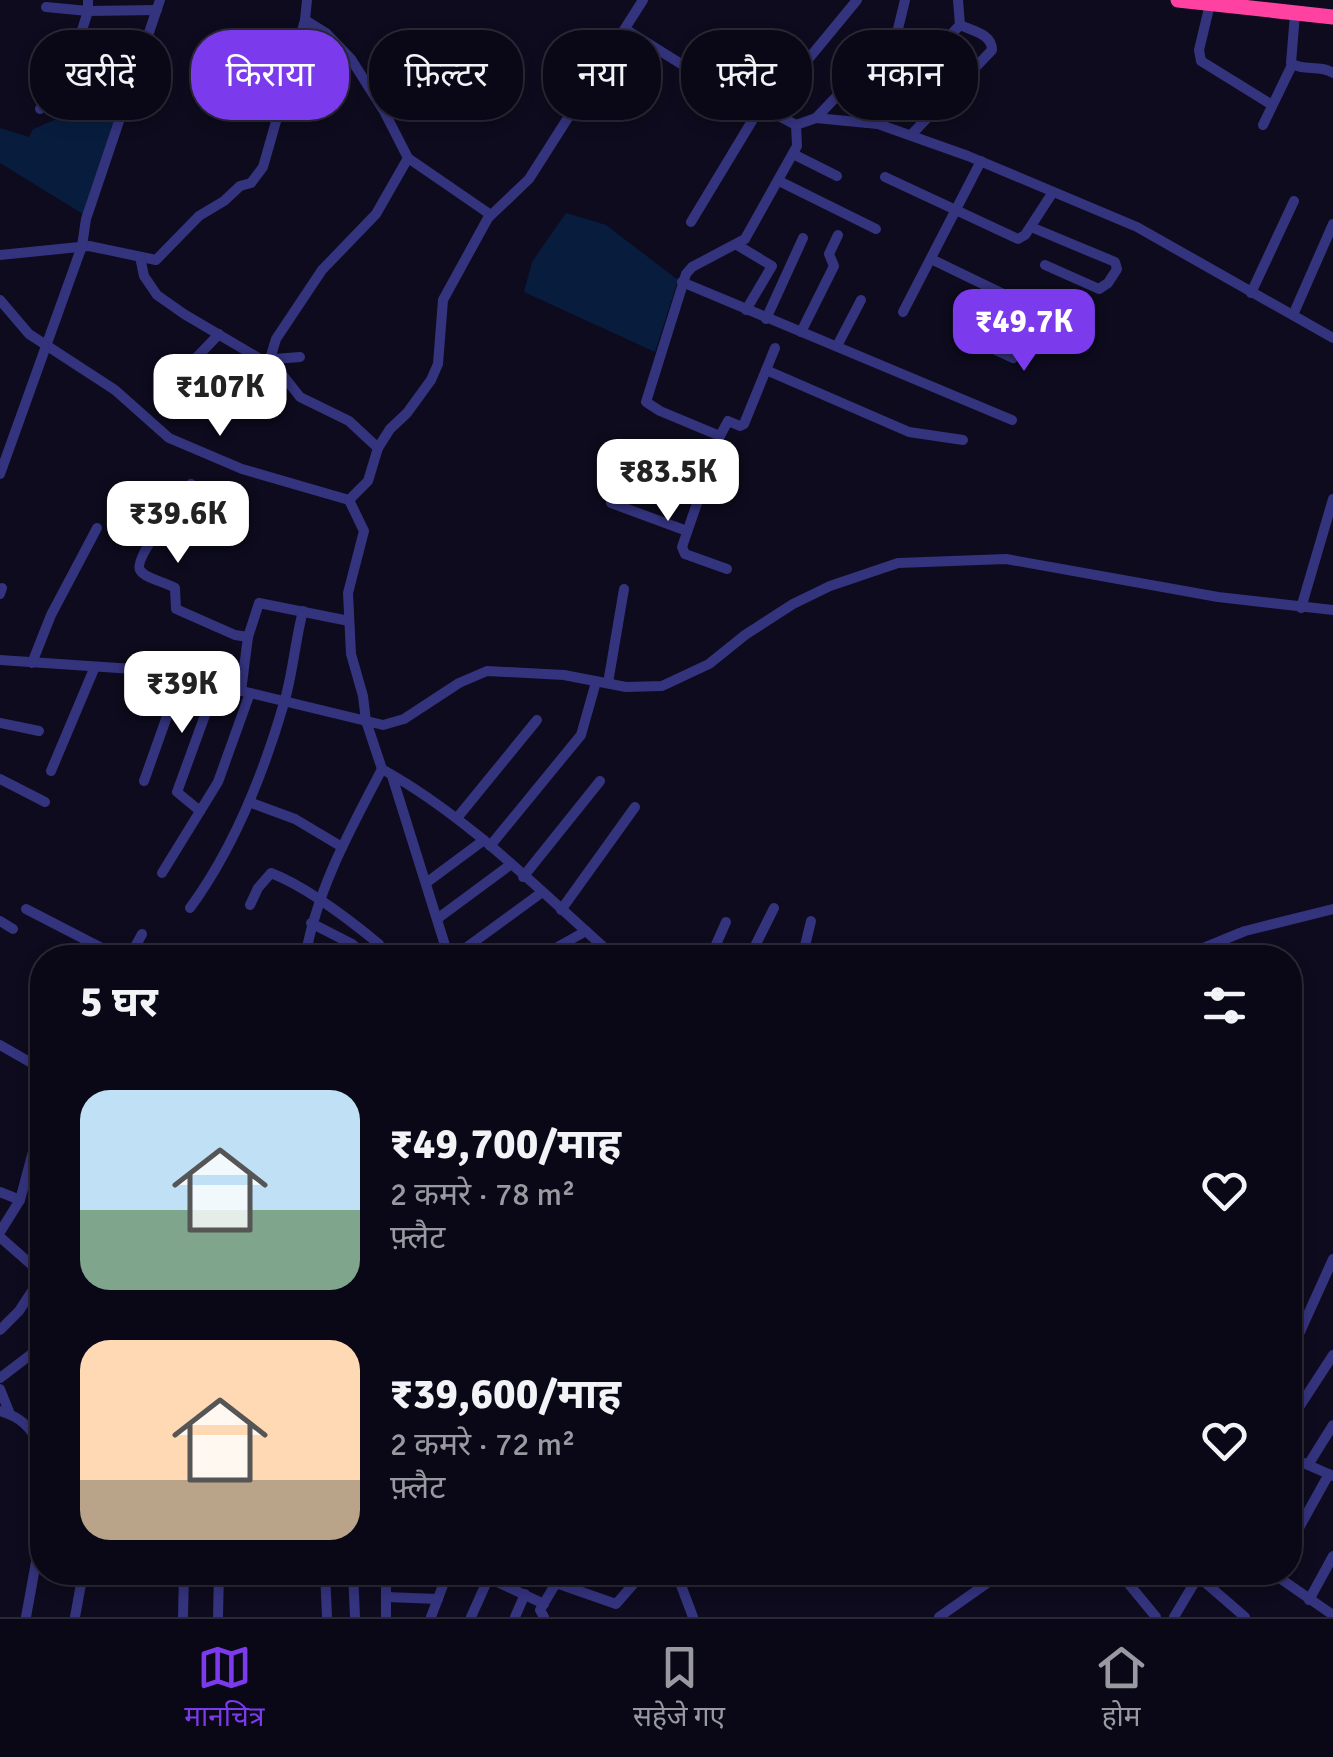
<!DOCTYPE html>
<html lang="hi">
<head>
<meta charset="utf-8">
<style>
	:root { --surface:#0a0816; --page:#13111f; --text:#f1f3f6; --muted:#999aa1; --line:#2a2935; --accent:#7c3aed }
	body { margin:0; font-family:Signika,"Noto Sans Devanagari",sans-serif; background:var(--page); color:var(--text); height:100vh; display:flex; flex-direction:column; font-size:38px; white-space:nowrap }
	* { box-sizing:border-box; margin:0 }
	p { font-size:32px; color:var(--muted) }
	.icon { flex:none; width:55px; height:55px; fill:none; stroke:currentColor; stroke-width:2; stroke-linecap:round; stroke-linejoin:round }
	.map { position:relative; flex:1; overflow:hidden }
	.details { position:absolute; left:30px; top:945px; width:1272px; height:640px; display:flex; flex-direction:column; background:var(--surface); border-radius:40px; box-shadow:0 5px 15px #0003,0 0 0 2px var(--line) }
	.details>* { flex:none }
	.hud { position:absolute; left:30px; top:30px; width:1275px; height:90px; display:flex; gap:20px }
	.price { position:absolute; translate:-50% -85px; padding:0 22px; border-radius:20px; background:#fff; color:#222; font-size:32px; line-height:65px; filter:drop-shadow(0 2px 5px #0008) }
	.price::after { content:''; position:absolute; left:50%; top:60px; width:30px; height:22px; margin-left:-15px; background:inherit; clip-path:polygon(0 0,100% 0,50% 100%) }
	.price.on { background:var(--accent); color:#fff }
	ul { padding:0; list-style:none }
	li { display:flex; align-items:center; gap:30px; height:250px; padding:0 50px }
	li span { display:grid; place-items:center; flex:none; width:280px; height:200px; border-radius:30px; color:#555 }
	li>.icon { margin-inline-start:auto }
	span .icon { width:120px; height:120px; fill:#fffc; stroke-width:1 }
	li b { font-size:42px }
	h2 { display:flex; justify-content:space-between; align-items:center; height:120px; padding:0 50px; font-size:42px }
	.chip { padding:0 35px; border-radius:40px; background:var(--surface); box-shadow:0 5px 15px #0003,0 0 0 2px var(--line); font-size:35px; line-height:90px }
	.chip.on { background:var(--accent); color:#fff }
	.menu { display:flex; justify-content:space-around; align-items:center; height:140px; border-top:2px solid var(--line); background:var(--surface); font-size:28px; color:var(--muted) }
	.menu a { display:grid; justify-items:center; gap:5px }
	.menu .on { color:var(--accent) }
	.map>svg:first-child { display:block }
	.water { fill:#081d3e }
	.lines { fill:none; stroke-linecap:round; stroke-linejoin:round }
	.minor { stroke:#34337e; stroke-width:10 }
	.highway { stroke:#ff42a1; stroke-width:15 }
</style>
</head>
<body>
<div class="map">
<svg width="1333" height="1617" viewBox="0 0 1333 1617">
	<rect width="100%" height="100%" fill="#0d0b1d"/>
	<g class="water">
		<polygon points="74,90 117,114 83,214 0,163 0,128 29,137 33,129 57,119"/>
		<polygon points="566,213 606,225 678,280 655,352 524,292 532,262"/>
	</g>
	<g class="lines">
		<g class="minor">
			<polyline points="88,0 88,11 157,10"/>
			<polyline points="307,0 305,20 326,33 351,59 384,111 408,158 491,215"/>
			<polyline points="1210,4 1199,50 1201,61 1272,105"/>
			<path d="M1295,14l-4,49c12,9 29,1 42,10"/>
			<polyline points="625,29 686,67 796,125 816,118 878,124 968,156 1137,227 1333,338"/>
			<polyline points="40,109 77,46 88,11 46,7"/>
			<polyline points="772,112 791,80 857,0"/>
			<polyline points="816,118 897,33 905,0"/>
			<polyline points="866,123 960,25 958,0"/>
			<polyline points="1263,125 1292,65"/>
			<path d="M911,135l81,-85c0,-16 -19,-19 -32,-25"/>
			<polyline points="793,154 837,176"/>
			<polyline points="885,177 1018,239 1025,235 1053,192"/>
			<polyline points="779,181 876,229"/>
			<polyline points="691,222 761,106"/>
			<polyline points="1031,227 1115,262 1117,269 1108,283 1099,289 1045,265"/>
			<polyline points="737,245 772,266 746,310"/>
			<polyline points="0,255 89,246 156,260 199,216 224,201 240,186 251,183 263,167 305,20"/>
			<polyline points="140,257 144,276 157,295 184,314 262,360 300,357"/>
			<polyline points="931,259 1059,321"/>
			<polyline points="682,282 1012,420"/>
			<polyline points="1251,293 1294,201"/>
			<path d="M0,300l29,34 86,56 54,48 73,31 107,31 15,31 -16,62 3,61 12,42 3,25 16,48c88,49 159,123 234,189"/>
			<polyline points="903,312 981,161"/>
			<polyline points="1293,315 1333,224"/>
			<polyline points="766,319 803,238"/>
			<polyline points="801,332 834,266 829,254 838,235"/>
			<polyline points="976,341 1013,358 1041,313"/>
			<polyline points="837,346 861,300"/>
			<polyline points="775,348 744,424 740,426 728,421 720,436 660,411 646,402 686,274 692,267 745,239 797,146 796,125"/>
			<polyline points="766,370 909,432 963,440"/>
			<polyline points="178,377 219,334"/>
			<polyline points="720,436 682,547 685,554 727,569"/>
			<polyline points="378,448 349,421 300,397 270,359 276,339 322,270 376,214 408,158"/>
			<polyline points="0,474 82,246 86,219 160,0"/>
			<path d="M191,484c-9,14 -58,74 -51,86 5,9 26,12 35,18l1,21 59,26 13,2"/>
			<polyline points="349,500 368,481 378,448 390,429 407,413 431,380 438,364 443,300 488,218 529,179 643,0"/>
			<polyline points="611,503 687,531"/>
			<polyline points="0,594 2,588"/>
			<polyline points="1301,608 1333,499"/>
			<polyline points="0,660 133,669 197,680 383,725 404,719 459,683 487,671 564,675 626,687 662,686 709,664 745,635 793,604 830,586 898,563 1006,559 1218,597 1333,610"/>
			<polyline points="32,663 51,615 97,528"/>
			<polyline points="608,683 624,589"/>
			<polyline points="241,691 248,637 259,603 349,621"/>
			<polyline points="0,723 39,731"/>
			<polyline points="51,771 94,669"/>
			<polyline points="392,776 449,958"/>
			<polyline points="0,779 45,802"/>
			<polyline points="144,781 181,677"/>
			<polyline points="249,802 295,819 342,847"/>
			<polyline points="200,811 177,792 216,685"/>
			<polyline points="457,818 537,720"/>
			<polyline points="490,846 581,735 596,682"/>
			<polyline points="162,873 218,782 250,693"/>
			<polyline points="523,877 600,781"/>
			<polyline points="426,883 484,840"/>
			<path d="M250,905l8,-17 13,-15c34,13 80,48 108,71"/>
			<path d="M190,908c44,-60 73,-133 94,-205 9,-30 11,-62 19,-92"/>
			<polyline points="26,909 121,958"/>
			<polyline points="561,910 635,807"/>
			<polyline points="437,919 510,865"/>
			<polyline points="0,921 13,929"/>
			<polyline points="311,923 352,944 368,958"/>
			<polyline points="129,958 142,934"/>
			<path d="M305,958c12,-69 45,-128 77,-189"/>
			<polyline points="452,958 541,893"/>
			<polyline points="538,958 586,931"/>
			<polyline points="710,958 726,922"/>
			<polyline points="749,958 774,908"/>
			<polyline points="802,958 811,921"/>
			<polyline points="1179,958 1245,931 1333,909"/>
			<polyline points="0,1045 42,1069"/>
			<polyline points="0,1192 20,1200"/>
			<polyline points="0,1232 20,1200 42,1118"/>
			<polyline points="0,1237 42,1274"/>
			<polyline points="0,1330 19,1311 42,1276"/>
			<polyline points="1290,1354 1333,1259"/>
			<polyline points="0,1378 42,1346"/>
			<polyline points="0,1389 10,1414"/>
			<path d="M0,1411c43,12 42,46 42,83"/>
			<polyline points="1290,1421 1333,1355"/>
			<polyline points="1290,1457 1333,1476"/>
			<polyline points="1308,1465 1333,1425"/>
			<polyline points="1290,1544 1329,1474"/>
			<polyline points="325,1572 327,1617"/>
			<polyline points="353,1572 355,1617"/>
			<polyline points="476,1572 544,1604"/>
			<polyline points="676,1572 693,1617"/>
			<polyline points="1119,1572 1156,1617"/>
			<polyline points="1193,1572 1245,1617"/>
			<polyline points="1271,1572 1333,1615"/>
			<polyline points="83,1576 184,1577"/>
			<polyline points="591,1577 596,1572"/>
			<polyline points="386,1597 438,1599"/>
			<polyline points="1309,1600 1333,1556"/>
			<polyline points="26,1617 42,1529"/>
			<polyline points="75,1617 83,1573"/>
			<polyline points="183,1617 184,1573"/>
			<polyline points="218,1617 219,1572"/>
			<polyline points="386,1617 386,1572"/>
			<polyline points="431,1617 448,1572"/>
			<polyline points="471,1617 489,1577"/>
			<polyline points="515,1617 525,1594"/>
			<polyline points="544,1617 540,1610 556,1583 616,1604 644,1572"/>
			<polyline points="939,1617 1003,1572"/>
			<polyline points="1174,1617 1199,1575"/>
		</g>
		<polyline class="highway" points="1178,0 1333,17"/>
	</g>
</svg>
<b class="price on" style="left:1024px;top:374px">₹49.7K</b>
<b class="price" style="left:220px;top:439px">₹107K</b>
<b class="price" style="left:668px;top:524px">₹83.5K</b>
<b class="price" style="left:178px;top:566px">₹39.6K</b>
<b class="price" style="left:182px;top:736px">₹39K</b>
<div class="hud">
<a class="chip">खरीदें</a>
<a class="chip on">किराया</a>
<a class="chip">फ़िल्टर</a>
<a class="chip">नया</a>
<a class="chip">फ़्लैट</a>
<a class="chip">मकान</a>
</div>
<section class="details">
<h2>5 घर<svg class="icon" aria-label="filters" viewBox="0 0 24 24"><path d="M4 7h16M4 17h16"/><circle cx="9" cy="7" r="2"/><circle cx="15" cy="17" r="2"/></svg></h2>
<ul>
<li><span style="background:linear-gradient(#bfe0f5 60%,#7fa58c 0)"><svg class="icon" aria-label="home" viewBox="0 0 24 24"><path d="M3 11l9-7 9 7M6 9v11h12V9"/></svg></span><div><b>₹49,700/माह</b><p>2 कमरे · 78 m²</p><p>फ़्लैट</p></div><svg class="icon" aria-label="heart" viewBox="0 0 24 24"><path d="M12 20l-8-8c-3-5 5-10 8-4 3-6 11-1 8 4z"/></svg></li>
<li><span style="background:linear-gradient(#ffd9b3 70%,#b9a48a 0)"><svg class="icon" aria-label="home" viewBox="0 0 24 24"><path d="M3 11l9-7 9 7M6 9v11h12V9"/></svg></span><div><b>₹39,600/माह</b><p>2 कमरे · 72 m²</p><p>फ़्लैट</p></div><svg class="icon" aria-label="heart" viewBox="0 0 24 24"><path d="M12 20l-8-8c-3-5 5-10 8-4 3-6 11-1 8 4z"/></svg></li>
</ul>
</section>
</div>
<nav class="menu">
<a class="on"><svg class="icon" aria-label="map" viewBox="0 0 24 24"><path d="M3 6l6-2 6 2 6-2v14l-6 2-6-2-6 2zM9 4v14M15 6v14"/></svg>मानचित्र</a>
<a><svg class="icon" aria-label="saved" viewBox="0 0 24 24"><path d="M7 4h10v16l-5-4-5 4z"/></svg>सहेजे गए</a>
<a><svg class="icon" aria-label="home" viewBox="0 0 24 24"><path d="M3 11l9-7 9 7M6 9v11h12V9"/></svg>होम</a>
</nav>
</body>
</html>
